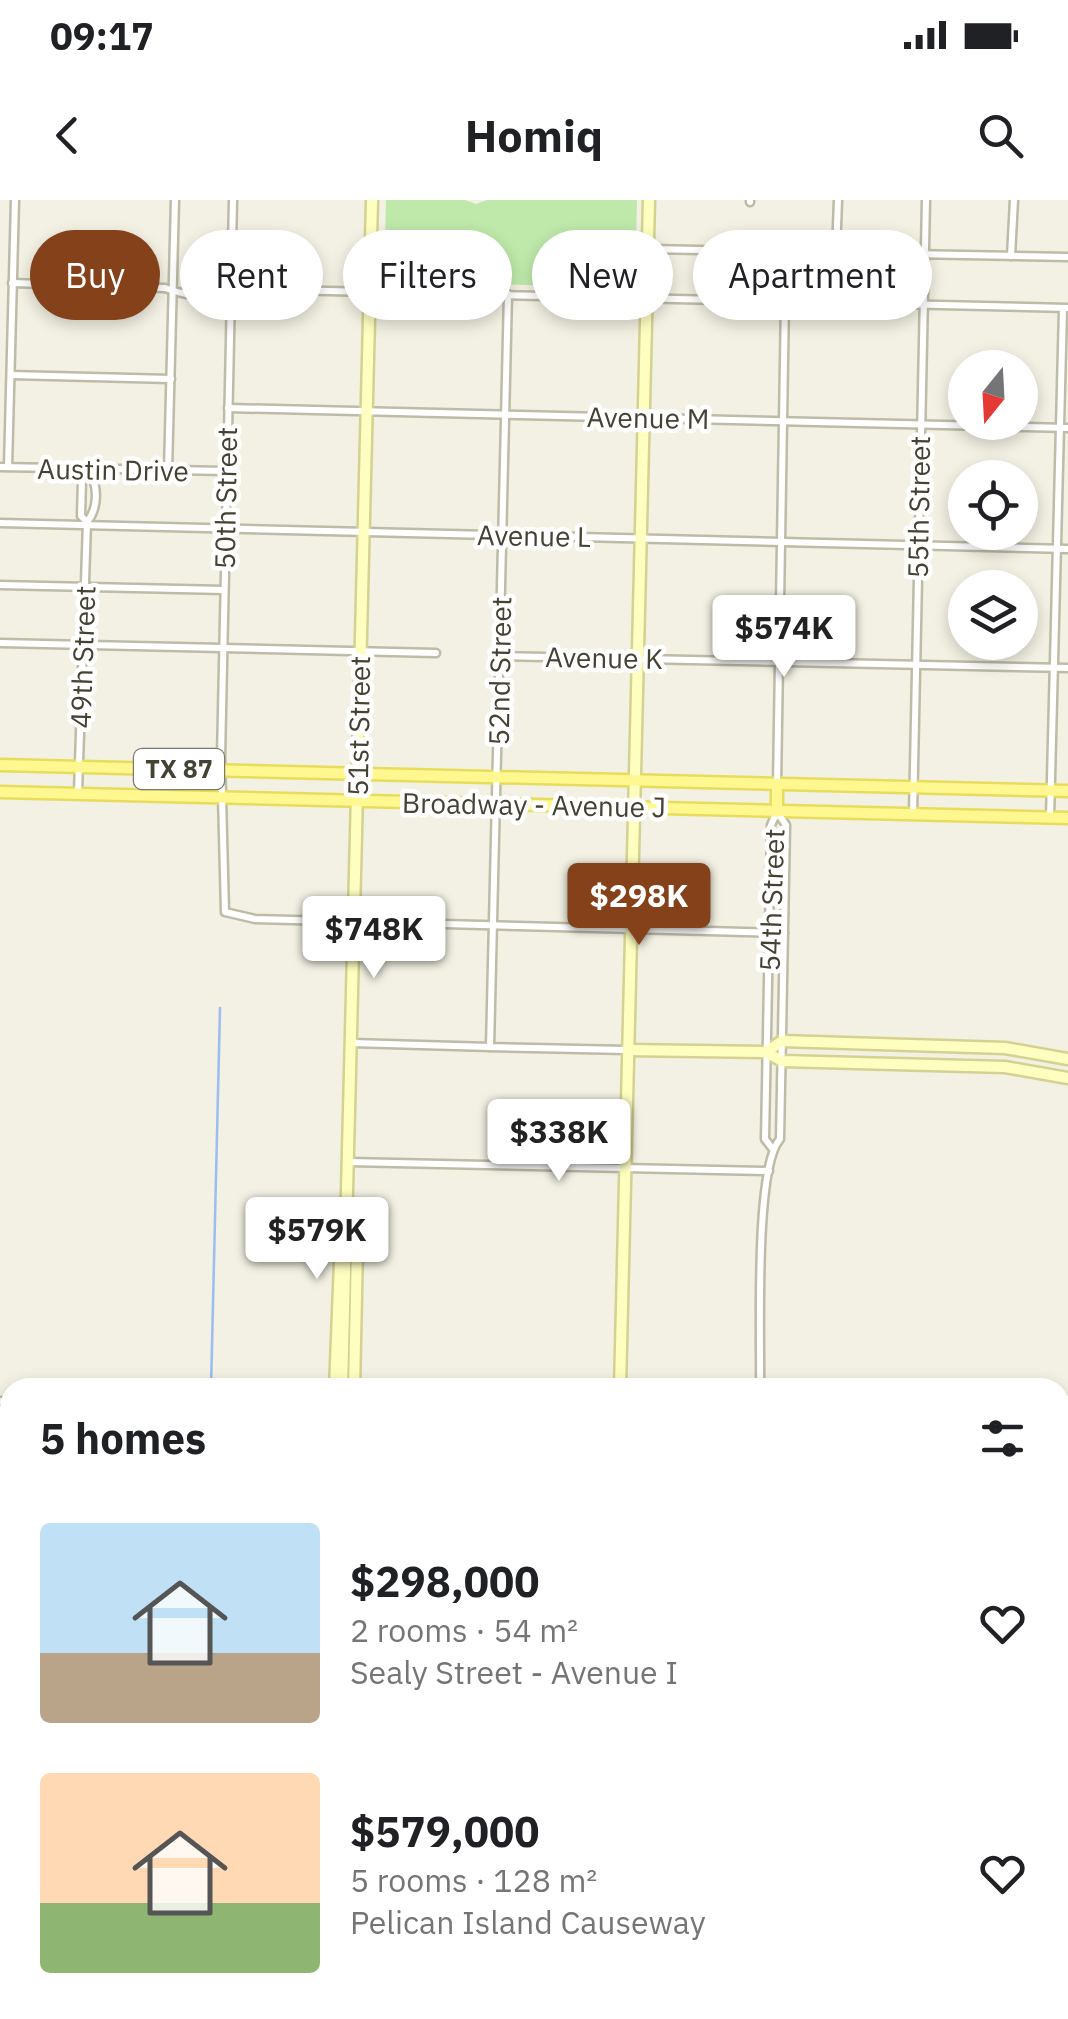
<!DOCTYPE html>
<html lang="en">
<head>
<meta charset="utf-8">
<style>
	:root { --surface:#fff; --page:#f2f2f2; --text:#202124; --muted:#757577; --accent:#84411a }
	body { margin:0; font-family:"IBM Plex Sans",sans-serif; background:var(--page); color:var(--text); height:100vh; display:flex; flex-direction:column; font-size:38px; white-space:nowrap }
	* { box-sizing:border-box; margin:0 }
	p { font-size:32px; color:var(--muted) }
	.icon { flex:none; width:55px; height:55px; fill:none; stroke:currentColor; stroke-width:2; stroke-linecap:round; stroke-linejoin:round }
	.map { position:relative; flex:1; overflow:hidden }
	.drawer { position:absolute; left:0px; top:1178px; width:1070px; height:642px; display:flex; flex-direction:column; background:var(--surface); border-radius:30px 30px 0 0; box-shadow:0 5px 15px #0003 }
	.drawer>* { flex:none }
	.top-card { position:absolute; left:30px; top:30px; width:1010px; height:90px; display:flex; gap:20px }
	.needle { width:65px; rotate:198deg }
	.tools { position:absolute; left:948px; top:150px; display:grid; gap:20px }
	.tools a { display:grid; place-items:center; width:90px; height:90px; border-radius:50%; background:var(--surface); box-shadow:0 5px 15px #0003; font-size:50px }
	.price { position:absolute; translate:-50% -85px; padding:0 22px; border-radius:10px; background:#fff; color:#222; font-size:32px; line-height:65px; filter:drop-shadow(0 2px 5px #0008) }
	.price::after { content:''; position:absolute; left:50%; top:60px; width:30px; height:22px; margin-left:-15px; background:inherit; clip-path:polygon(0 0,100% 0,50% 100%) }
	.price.on { background:var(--accent); color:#fff }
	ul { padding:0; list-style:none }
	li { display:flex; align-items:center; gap:30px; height:250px; padding:0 40px }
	li span { display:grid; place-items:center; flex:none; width:280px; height:200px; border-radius:10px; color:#555 }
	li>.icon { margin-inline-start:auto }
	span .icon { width:120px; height:120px; fill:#fffc; stroke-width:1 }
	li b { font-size:42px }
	h2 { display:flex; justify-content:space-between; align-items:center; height:120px; padding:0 40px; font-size:42px }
	.pill { padding:0 35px; border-radius:45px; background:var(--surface); box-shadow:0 5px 15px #0003; font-size:35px; line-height:90px }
	.pill.on { background:var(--accent); color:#fff }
	.status { display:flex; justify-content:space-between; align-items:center; height:70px; padding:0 50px; background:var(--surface); direction:ltr }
	.status svg { height:28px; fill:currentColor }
	header { display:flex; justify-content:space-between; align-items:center; height:130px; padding:0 40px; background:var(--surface); font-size:45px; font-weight:700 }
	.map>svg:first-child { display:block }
	.green { fill:#bee9aa }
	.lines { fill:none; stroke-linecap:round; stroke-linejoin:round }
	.stream { stroke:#9cbcf2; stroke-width:2.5 }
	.street-casing { stroke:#bebba6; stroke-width:11 }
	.secondary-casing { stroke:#d4d291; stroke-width:15 }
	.primary-casing { stroke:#e7dd5c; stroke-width:15 }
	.street { stroke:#fff; stroke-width:6 }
	.secondary { stroke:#fffec1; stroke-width:10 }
	.primary { stroke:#fff890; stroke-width:10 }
	.rail-casing { stroke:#949494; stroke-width:6 }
	.rail { stroke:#fff; stroke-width:2.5; stroke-dasharray:8; stroke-linecap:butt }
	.labels { text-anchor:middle; stroke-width:9; stroke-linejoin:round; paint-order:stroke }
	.shield { fill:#fff; stroke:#7c7b70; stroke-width:2.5 }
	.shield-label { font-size:25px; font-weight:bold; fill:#444233 }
	.street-label { font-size:28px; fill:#444233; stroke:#fff }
</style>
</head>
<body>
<div class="status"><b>09:17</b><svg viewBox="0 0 49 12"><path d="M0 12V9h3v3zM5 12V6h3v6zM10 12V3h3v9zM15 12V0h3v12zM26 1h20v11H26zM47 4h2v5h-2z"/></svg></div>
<header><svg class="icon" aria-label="back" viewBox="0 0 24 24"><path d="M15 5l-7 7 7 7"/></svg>Homiq<svg class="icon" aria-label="search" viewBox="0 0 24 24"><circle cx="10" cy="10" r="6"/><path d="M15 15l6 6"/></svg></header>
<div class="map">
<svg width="1068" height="1819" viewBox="0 0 1068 1819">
	<rect width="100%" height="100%" fill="#f2f1e3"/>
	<polygon class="green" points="386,0 465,0 476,4 487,0 637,0 635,88 384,81"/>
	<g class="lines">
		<g class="stream">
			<polyline points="160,1186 222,1188"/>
			<polyline points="211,1188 220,808"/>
			<polyline points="444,1810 446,1818"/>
		</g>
		<defs>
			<g id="street">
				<polyline points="233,0 221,558 225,712 255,719 784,733"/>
				<polyline points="750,2 750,0"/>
				<polyline points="648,49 1068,57"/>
				<polyline points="836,53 838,0"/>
				<polyline points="1011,56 1014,0"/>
				<path d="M12,83l153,5c24,9 51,11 75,1l828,19"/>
				<polyline points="508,94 490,847 627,850"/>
				<polyline points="11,175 171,179"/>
				<polyline points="228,208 1068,228"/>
				<polyline points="0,267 227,271"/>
				<polyline points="8,267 15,0"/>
				<polyline points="168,271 175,0"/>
				<path d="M87,322c11,-13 12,-36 2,-49"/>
				<polyline points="0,323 1068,349"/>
				<polyline points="0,385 224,390"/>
				<polyline points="0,443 436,453"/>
				<polyline points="500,456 1068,468"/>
				<polyline points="777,584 785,101"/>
				<polyline points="78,593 87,322 81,316 82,280 89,273"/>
				<polyline points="913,614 926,0"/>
				<polyline points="1050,618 1063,109"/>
				<polyline points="352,843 490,847"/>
				<polyline points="349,962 769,971"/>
				<path d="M760,1188c1,-47 -6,-220 20,-249l6,-314 -9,-13 -6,13 -6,314 7,9"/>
				<polyline points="0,1201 10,1202"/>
				<polyline points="0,1695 10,1694"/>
			</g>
			<g id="secondary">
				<polyline points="628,850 766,852 782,861 1005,867 1068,878"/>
				<polyline points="766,852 782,841 1005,848 1068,859"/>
				<polyline points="353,1004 357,1048 354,1188"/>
				<polyline points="335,1188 342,1011"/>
				<polyline points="342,1188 372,0"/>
				<polyline points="620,1188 649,0"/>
				<polyline points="318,1810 319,1819"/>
				<polyline points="338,1819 339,1810"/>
			</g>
			<g id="primary">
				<polyline points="0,565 1068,591"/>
				<polyline points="777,585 777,612"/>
				<polyline points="0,592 1068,618"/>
				<polyline points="0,1461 10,1462"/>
				<polyline points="1060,1705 1068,1705"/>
			</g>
		</defs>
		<use href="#street" class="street-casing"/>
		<use href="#secondary" class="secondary-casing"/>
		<use href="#primary" class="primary-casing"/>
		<use href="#street" class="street"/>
		<use href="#secondary" class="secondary"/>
		<use href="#primary" class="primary"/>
		<defs>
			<g id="rail">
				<polyline points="1060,1335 1068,1335"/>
				<polyline points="0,1451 10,1449"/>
				<polyline points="1060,1460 1068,1461"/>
				<polyline points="0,1559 10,1560"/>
				<polyline points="1060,1583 1068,1584"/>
				<polyline points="0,1597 10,1597"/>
				<polyline points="0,1640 10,1638"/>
				<polyline points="0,1656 10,1655"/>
				<polyline points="0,1676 10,1673"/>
				<polyline points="0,1716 10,1713"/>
				<polyline points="239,1810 244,1819"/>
			</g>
		</defs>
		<use href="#rail" class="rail-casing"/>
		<use href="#rail" class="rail"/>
	</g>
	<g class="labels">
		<rect class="shield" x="134" y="549" width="90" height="40" rx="8"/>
		<g class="shield-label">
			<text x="179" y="578">TX 87</text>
		</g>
		<g class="street-label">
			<text transform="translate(648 218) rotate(1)" y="10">Avenue M</text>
			<text transform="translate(113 270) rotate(1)" y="10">Austin Drive</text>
			<text transform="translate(226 298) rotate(-89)" y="10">50th Street</text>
			<text transform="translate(919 307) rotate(-89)" y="10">55th Street</text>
			<text transform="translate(534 336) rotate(1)" y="10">Avenue L</text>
			<text transform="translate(83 457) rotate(-88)" y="10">49th Street</text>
			<text transform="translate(604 458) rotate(1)" y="10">Avenue K</text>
			<text transform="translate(500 471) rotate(-89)" y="10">52nd Street</text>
			<text transform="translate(359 526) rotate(-89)" y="10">51st Street</text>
			<text transform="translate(534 605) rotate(1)" y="10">Broadway - Avenue J</text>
			<text transform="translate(772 700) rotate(-88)" y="10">54th Street</text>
		</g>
	</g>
</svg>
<div class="tools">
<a><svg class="needle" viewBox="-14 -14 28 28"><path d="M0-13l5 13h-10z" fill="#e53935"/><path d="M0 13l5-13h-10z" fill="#757577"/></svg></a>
<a><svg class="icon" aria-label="locate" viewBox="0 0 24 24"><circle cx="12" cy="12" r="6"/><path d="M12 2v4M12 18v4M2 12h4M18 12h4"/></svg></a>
<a><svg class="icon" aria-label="layers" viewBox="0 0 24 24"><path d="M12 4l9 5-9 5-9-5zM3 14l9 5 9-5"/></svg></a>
</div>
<b class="price" style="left:784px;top:480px">$574K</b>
<b class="price on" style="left:639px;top:748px">$298K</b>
<b class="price" style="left:374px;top:781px">$748K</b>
<b class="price" style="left:559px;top:984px">$338K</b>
<b class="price" style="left:317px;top:1082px">$579K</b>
<div class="top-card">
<a class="pill on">Buy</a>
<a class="pill">Rent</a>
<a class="pill">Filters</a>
<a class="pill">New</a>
<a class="pill">Apartment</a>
</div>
<section class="drawer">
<h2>5 homes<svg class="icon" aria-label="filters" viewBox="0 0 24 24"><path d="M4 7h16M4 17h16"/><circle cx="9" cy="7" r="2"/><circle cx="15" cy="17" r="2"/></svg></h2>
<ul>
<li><span style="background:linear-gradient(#bfe0f5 65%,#b9a48a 0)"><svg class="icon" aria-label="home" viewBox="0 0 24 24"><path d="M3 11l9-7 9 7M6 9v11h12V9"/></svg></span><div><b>$298,000</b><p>2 rooms · 54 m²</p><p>Sealy Street - Avenue I</p></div><svg class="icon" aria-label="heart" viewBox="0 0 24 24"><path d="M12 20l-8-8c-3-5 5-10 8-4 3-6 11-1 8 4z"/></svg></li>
<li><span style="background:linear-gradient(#ffd9b3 65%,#8fb573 0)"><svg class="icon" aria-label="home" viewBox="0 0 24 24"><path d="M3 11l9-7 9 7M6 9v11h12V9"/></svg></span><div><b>$579,000</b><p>5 rooms · 128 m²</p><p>Pelican Island Causeway</p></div><svg class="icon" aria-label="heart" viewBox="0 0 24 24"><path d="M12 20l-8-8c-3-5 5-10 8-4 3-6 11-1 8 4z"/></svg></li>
</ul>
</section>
</div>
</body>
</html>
